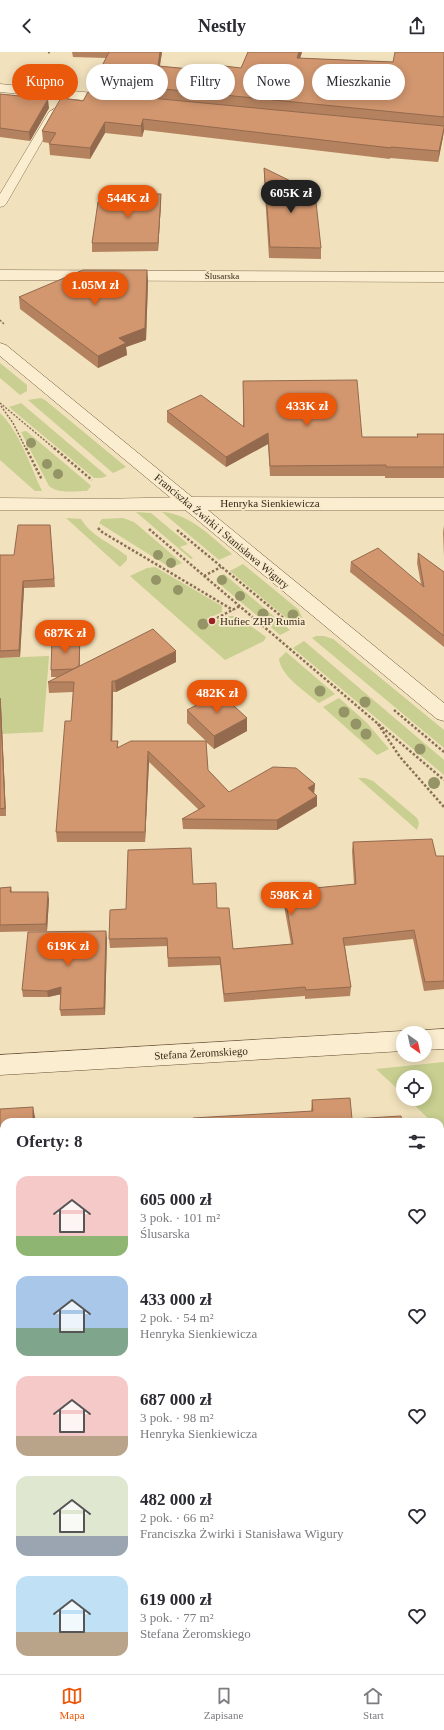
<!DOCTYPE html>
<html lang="pl">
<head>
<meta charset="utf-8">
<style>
	:root { --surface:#fff; --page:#f2f2f3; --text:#2b2b33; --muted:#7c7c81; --line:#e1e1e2; --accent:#ea580c }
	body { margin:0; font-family:"Times New Roman",serif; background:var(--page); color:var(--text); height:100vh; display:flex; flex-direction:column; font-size:15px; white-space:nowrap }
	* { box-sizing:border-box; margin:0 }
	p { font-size:13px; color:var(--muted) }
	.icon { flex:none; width:22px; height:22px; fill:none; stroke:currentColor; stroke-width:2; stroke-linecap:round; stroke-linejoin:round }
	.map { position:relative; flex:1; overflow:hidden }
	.details { position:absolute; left:0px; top:1066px; width:444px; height:556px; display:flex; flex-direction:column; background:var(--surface); border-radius:12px 12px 0 0; box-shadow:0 2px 10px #0003 }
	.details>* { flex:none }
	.top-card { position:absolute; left:12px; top:12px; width:420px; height:36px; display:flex; gap:8px }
	.needle { width:26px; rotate:147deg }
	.tools { position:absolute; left:396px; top:974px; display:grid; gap:8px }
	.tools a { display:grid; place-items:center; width:36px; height:36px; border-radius:50%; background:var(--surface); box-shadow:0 2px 10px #0003; font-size:20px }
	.price { position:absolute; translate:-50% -34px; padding:0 9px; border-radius:14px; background:var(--accent); color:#fff; font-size:13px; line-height:26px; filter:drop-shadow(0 1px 2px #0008) }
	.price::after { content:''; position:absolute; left:50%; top:24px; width:12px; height:9px; margin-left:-6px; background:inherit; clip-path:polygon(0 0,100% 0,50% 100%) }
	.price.selected { background:#222; color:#fff }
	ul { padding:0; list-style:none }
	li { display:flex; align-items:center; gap:12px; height:100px; padding:0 16px }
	li span { display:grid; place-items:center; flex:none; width:112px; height:80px; border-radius:12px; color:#555 }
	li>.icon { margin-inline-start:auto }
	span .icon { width:48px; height:48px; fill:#fffc; stroke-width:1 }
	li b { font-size:17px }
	h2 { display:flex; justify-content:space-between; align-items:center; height:48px; padding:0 16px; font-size:17px }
	.pill { padding:0 14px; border-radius:18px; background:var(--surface); box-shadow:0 2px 10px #0003; font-size:14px; line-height:36px }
	.pill.selected { background:var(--accent); color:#fff }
	header { display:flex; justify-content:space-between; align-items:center; height:52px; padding:0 16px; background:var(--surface); font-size:18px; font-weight:700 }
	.tabs { display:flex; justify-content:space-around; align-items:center; height:56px; border-top:1px solid var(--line); background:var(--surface); font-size:11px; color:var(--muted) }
	.tabs a { display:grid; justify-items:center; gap:2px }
	.tabs .selected { color:var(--accent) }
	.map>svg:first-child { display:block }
	.green { fill:#c8cf90 }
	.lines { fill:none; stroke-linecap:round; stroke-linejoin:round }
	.lane-casing { stroke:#897055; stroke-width:1 }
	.street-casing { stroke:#897055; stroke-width:1 }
	.secondary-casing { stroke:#6b5138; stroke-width:1 }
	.path-far1 { stroke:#897055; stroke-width:1.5; stroke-dasharray:2 1.5; stroke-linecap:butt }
	.path { stroke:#897055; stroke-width:2.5; stroke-dasharray:2.5 2; stroke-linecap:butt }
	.lane { fill:#fbeed0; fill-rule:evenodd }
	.street { fill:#fbeed0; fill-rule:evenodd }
	.secondary { fill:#fbeed0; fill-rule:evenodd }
	.tree { fill:#949466 }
	.wall { fill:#b5825f }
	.shaded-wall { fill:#936a4e }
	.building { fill:#d2976f; stroke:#936a4e }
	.poi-dot { fill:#9c2122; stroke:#f8ebcc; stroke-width:1.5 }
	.labels { text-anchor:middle; stroke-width:3.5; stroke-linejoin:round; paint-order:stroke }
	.far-street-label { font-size:9px; fill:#37281a; stroke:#f8ebcc }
	.street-label { font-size:11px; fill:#37281a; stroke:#f8ebcc }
	.poi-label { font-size:11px; fill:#37281a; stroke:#f8ebcc; text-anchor:start }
</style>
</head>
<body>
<header><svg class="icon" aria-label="back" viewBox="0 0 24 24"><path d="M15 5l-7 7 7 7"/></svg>Nestly<svg class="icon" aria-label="share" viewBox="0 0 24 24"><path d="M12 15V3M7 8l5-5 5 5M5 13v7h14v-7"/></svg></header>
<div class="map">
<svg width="444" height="1622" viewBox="0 0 444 1622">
	<rect width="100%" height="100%" fill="#f1e1bc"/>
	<g class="green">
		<polygon points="0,311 27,333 27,339 20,343 0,326"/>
		<polygon points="41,346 45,348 126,415 113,421 28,348"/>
		<polygon points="21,351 107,424 101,426 94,426 9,355"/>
		<path d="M0,361c19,18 31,54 42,78h-7l-35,-31z"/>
		<path d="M26,379l63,53 2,2 -4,5c-12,0 -29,3 -38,-5l-28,-54z"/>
		<polygon points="136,460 151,461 188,492 180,495 193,506 191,507"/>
		<path d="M162,460c29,2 49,25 70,42l-13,6z"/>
		<path d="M66,466l15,1c11,18 30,24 46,37v4l-7,7z"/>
		<polygon points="123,466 134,470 182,511 171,516 99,471 102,467"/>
		<polygon points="243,512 299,558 303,568 296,574 230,519"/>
		<polygon points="155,515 222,554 222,560 207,567 211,571 226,564 237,564 266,585 264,589 225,608 130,524 147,516"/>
		<polygon points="224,522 290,578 280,583 216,529 217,526"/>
		<polygon points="316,584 324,584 333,587 444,678 444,696 312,586"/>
		<polygon points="304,589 444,708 444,723 293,596"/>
		<path d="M286,600l49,42 -16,9c-13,-11 -38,-27 -40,-44z"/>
		<polygon points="49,604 43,680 0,682 0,606"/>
		<polygon points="339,646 367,671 389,697 377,703 323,655"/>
		<polygon points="358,726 365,726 373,729 417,766 419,771 417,778"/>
		<polygon points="444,1010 444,1082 440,1078 440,1070 432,1070 408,1047 425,1047 425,1025 403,1025 403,1042 376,1017"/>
		<polygon points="0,1584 4,1584 4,1618 60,1618 60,1622 0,1622"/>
	</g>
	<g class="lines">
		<defs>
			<polygon id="lane" points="54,57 59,60 6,152 4,154 0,155 0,142 49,60"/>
			<g id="street">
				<polygon points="0,32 114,43 119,44 121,47 119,50 114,51 0,40"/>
				<polygon points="0,218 444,220 444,230 0,228"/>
				<polygon points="188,445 444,446 444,458 0,458 0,446 101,447"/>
				<rect x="440" y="1504" width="4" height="30"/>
				<rect x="0" y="1539" width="4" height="30"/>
			</g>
			<g id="secondary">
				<polygon points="0,291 6,293 444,651 444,669 437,667 0,304"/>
				<polygon points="444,977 444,997 425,998 425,981 417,981 425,978"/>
				<polygon points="403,979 409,981 403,981 403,999 0,1023 0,1003"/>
			</g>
		</defs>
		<use href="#lane" class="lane-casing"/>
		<use href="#street" class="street-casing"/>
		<use href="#secondary" class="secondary-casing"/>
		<g class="path-far1">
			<polyline points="48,1 51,0"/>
			<polyline points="0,268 5,273"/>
			<polyline points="0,351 55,397"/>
			<polyline points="1,354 13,371 26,397"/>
		</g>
		<g class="path">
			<polyline points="26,396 42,428"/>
			<polyline points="54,396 92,428"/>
			<polyline points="98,476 102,480 233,558"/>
			<polyline points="149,477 444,728"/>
			<polyline points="177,478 287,569"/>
			<polyline points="204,524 221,515"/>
			<polyline points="217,566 240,554"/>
			<polyline points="394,658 444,700"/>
			<polyline points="378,672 400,705 444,755"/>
		</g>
		<use href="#lane" class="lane"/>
		<use href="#street" class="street"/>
		<use href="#secondary" class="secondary"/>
	</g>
	<g class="tree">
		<circle cx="31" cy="391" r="5"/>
		<circle cx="47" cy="412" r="5"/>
		<circle cx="58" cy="422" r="5"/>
		<circle cx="158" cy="503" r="5"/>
		<circle cx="171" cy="511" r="5"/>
		<circle cx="156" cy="528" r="5"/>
		<circle cx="222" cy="528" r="5"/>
		<circle cx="178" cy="538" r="5"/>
		<circle cx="240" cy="544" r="5"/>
		<circle cx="263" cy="562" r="5.5"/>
		<circle cx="293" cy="563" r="5.5"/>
		<circle cx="203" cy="572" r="5.5"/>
		<circle cx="320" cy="639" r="5.5"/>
		<circle cx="365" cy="650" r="5.5"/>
		<circle cx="344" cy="660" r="5.5"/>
		<circle cx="356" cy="672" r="5.5"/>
		<circle cx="366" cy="682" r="5.5"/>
		<circle cx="420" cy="697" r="5.5"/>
		<circle cx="434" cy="731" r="6"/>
	</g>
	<g class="wall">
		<polygon points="72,0 162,0 160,14 222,20 241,16 248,0 302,0 300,6 393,10 444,0 444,77 443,85 438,110 390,106 390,107 144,78 142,85 105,81 90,107 50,103 49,91 43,90 42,79 94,40 94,30 106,6 73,5"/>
		<polygon points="0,42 49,56 30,89 0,85"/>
		<polygon points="264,116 321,196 321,207 269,206 264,126"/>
		<polygon points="161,151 158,199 92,200 92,191"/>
		<polygon points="147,218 148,230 146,288 126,295 127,303 98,316 20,257 19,245"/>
		<polygon points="243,329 362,385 417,385 417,382 444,382 444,426 385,426 385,424 270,424 268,392 226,415 167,370 167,359 243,375"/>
		<polygon points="50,473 55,535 24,536 20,605 0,606 0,503 14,503"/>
		<polygon points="444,473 444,504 443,481"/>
		<polygon points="418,501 444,520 444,595 350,520 351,510 421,532 417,511"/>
		<polygon points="80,593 80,614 176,610 116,640 113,640 112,689 118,689 118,696 206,689 187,671 187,658 247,666 247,679 214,697 206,690 208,718 229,740 315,732 314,741 317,744 317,754 277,778 183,777 182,767 199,758 149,710 145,790 57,790 56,780 71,669 73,640 49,641 48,630 58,625 51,625 51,618"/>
		<polygon points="0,646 1,654 6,764 0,764"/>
		<polygon points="353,790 436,804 444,804 444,937 424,939 413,887 345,894 351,935 350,944 305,947 305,944 224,950 220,913 168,915 167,894 110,896 109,887 126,857 193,832 217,856 233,897 291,892 283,848 284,839 354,832 352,799"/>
		<polygon points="11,835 12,840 49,847 47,879 0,880 0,836"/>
		<polygon points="107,886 105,963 61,964 60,958 61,942 48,945 23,945 22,938"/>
		<polygon points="312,1048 352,1067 191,1070 311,1059"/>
		<polygon points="0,1057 35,1065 35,1070 4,1070 4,1221 0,1221"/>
		<rect x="440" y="1367" width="4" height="78"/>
		<polygon points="0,1401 4,1401 4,1475 0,1476"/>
		<polygon points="410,1618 440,1618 444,1622 410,1622"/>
	</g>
	<g class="shaded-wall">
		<polygon points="160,0 162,0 158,23 158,14"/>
		<polygon points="299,0 302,0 297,16 297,6"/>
		<polygon points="48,47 49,56 30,89 29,80"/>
		<polygon points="143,67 144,78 142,85 141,74"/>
		<polygon points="105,70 105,81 90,107 90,96"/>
		<polygon points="444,76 443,85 438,110 439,99"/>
		<polygon points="161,142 161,151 158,199 158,191"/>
		<polygon points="147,218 148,230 146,288 126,295 127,303 98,316 98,304"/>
		<polygon points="268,381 268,392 226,415 226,405"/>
		<polygon points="23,529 24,536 20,605 19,598"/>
		<polygon points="176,599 176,610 116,640 115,629"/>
		<polygon points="112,629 113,640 112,700 111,689"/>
		<polygon points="0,646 1,654 6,764 5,756"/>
		<polygon points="247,666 247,679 214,697 214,684"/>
		<polygon points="148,699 149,710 145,790 145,780"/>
		<polygon points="315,732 314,742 308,736"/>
		<polygon points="317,744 317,754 277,778 277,768"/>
		<polygon points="48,840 49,847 47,879 46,872"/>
		<polygon points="106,879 107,886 105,963 104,956"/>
		<polygon points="61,935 62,942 48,945 47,939"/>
		<polygon points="33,1055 35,1065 35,1070 33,1070"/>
	</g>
	<g class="building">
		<polygon points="109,0 160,0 158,14 222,20 224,14 241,16 248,0 299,0 297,6 393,10 395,0 444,0 444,65 94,30"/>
		<polygon points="88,40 444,74 444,76 439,99 391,95 391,96 143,67 141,74 105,70 90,96 49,92 56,81 42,79 61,46 83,49"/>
		<polygon points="0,42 48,47 29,80 0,76"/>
		<polygon points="264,116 315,141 321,196 270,195"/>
		<polygon points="103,141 161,142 158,191 92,191 98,150 102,148"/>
		<polygon points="83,218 147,218 145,276 119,286 126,291 98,304 19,245"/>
		<polygon points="357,328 362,385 418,385 417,382 444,382 444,415 386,415 386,413 270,414 268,381 226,405 167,359 201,343 244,375 243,329"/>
		<polygon points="18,473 50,473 54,527 23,529 19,598 0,599 0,503 14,503"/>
		<polygon points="378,496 424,535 418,501 444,520 444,584 351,510"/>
		<polygon points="153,577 176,599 115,629 112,629 111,689 118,689 117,696 131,689 206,689 208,718 229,740 273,715 296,716 315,732 308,736 317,744 277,768 182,767 205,754 148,699 145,780 56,780 65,669 71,669 74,630 48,630"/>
		<polygon points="52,586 80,586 79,614 73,617 51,618"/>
		<polygon points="220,641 247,666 214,684 187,658"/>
		<polygon points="0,646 5,756 0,757"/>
		<polygon points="432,787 436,804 444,804 444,929 425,930 414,878 343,886 351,935 306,938 305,935 224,942 220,905 168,906 167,886 109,887 110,858 126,857 128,798 191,796 193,832 216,831 217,856 229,856 233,897 293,892 284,839 356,832 353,790"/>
		<polygon points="11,835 10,840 48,840 46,872 0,873 0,836"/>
		<polygon points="106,879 104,956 60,958 61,935 47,939 22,938 28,880"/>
		<polygon points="350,1046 352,1067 401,1064 402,1070 191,1070 193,1070 193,1066 313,1059 312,1048"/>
		<polygon points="33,1055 33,1070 4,1070 4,1211 0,1211 0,1057"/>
		<polygon points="440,1367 444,1367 444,1436 440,1437"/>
		<polygon points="0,1401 4,1401 4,1467 0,1468"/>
		<polygon points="440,1587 444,1587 444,1622 413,1622 413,1618 440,1618"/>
	</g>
	<circle class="poi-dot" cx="212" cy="569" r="4"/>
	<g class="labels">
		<g class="far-street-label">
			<text x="222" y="227">Ślusarska</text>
		</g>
		<g class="street-label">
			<text x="270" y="455">Henryka Sienkiewicza</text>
			<text transform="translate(222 479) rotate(40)" y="4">Franciszka Żwirki i Stanisława Wigury</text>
			<text transform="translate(201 1001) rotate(-3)" y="4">Stefana Żeromskiego</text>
		</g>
		<g class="poi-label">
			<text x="220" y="573">Hufiec ZHP Rumia</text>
		</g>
	</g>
</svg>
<div class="tools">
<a><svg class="needle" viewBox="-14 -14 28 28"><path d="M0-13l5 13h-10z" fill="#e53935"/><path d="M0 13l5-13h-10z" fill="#7c7c81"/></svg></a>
<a><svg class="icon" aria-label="locate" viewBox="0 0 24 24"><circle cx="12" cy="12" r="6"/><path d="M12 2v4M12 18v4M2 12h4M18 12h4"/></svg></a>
</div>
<b class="price selected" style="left:291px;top:162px">605K zł</b>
<b class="price" style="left:128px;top:167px">544K zł</b>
<b class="price" style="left:95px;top:254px">1.05M zł</b>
<b class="price" style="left:307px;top:375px">433K zł</b>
<b class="price" style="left:65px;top:602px">687K zł</b>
<b class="price" style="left:217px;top:662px">482K zł</b>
<b class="price" style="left:291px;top:864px">598K zł</b>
<b class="price" style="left:68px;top:915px">619K zł</b>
<div class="top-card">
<a class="pill selected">Kupno</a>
<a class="pill">Wynajem</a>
<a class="pill">Filtry</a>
<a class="pill">Nowe</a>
<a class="pill">Mieszkanie</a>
</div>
<section class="details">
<h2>Oferty: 8<svg class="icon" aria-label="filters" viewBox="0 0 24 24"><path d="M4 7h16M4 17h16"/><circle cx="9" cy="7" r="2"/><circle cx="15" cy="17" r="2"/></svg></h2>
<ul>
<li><span style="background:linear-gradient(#f6c9c9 75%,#8fb573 0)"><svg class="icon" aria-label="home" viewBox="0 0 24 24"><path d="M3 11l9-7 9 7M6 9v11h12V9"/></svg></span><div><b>605 000 zł</b><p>3 pok. · 101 m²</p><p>Ślusarska</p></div><svg class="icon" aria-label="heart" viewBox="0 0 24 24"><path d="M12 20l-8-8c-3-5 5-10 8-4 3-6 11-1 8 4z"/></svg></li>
<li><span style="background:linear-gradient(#a9c7e8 65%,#7fa58c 0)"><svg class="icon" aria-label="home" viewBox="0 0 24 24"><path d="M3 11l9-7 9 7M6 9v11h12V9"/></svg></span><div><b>433 000 zł</b><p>2 pok. · 54 m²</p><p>Henryka Sienkiewicza</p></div><svg class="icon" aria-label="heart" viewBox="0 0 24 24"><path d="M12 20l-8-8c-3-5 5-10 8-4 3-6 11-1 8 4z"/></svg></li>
<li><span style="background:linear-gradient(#f6c9c9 75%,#b9a48a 0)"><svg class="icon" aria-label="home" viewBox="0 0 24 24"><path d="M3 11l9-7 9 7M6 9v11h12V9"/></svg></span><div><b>687 000 zł</b><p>3 pok. · 98 m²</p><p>Henryka Sienkiewicza</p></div><svg class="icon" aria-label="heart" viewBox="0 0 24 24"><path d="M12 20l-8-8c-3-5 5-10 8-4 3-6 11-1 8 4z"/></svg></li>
<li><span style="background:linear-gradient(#dfe7d0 75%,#9aa5b1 0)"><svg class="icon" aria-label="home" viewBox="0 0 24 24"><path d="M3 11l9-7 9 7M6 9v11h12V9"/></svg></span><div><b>482 000 zł</b><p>2 pok. · 66 m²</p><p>Franciszka Żwirki i Stanisława Wigury</p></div><svg class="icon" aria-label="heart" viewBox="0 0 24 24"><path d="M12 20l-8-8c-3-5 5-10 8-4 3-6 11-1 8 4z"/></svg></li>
<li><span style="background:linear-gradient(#bfe0f5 70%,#b9a48a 0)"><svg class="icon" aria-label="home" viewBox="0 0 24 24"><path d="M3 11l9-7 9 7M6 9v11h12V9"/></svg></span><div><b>619 000 zł</b><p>3 pok. · 77 m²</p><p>Stefana Żeromskiego</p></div><svg class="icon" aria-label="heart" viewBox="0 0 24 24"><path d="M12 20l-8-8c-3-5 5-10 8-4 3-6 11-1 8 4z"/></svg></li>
</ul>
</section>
</div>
<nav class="tabs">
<a class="selected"><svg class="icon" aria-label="map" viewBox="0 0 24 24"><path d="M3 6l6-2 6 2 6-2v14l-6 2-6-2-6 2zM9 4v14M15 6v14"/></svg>Mapa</a>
<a><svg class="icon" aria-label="saved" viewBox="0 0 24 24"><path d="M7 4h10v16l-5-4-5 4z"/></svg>Zapisane</a>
<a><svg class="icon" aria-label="home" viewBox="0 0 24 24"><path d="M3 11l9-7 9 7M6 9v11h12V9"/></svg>Start</a>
</nav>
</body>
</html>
